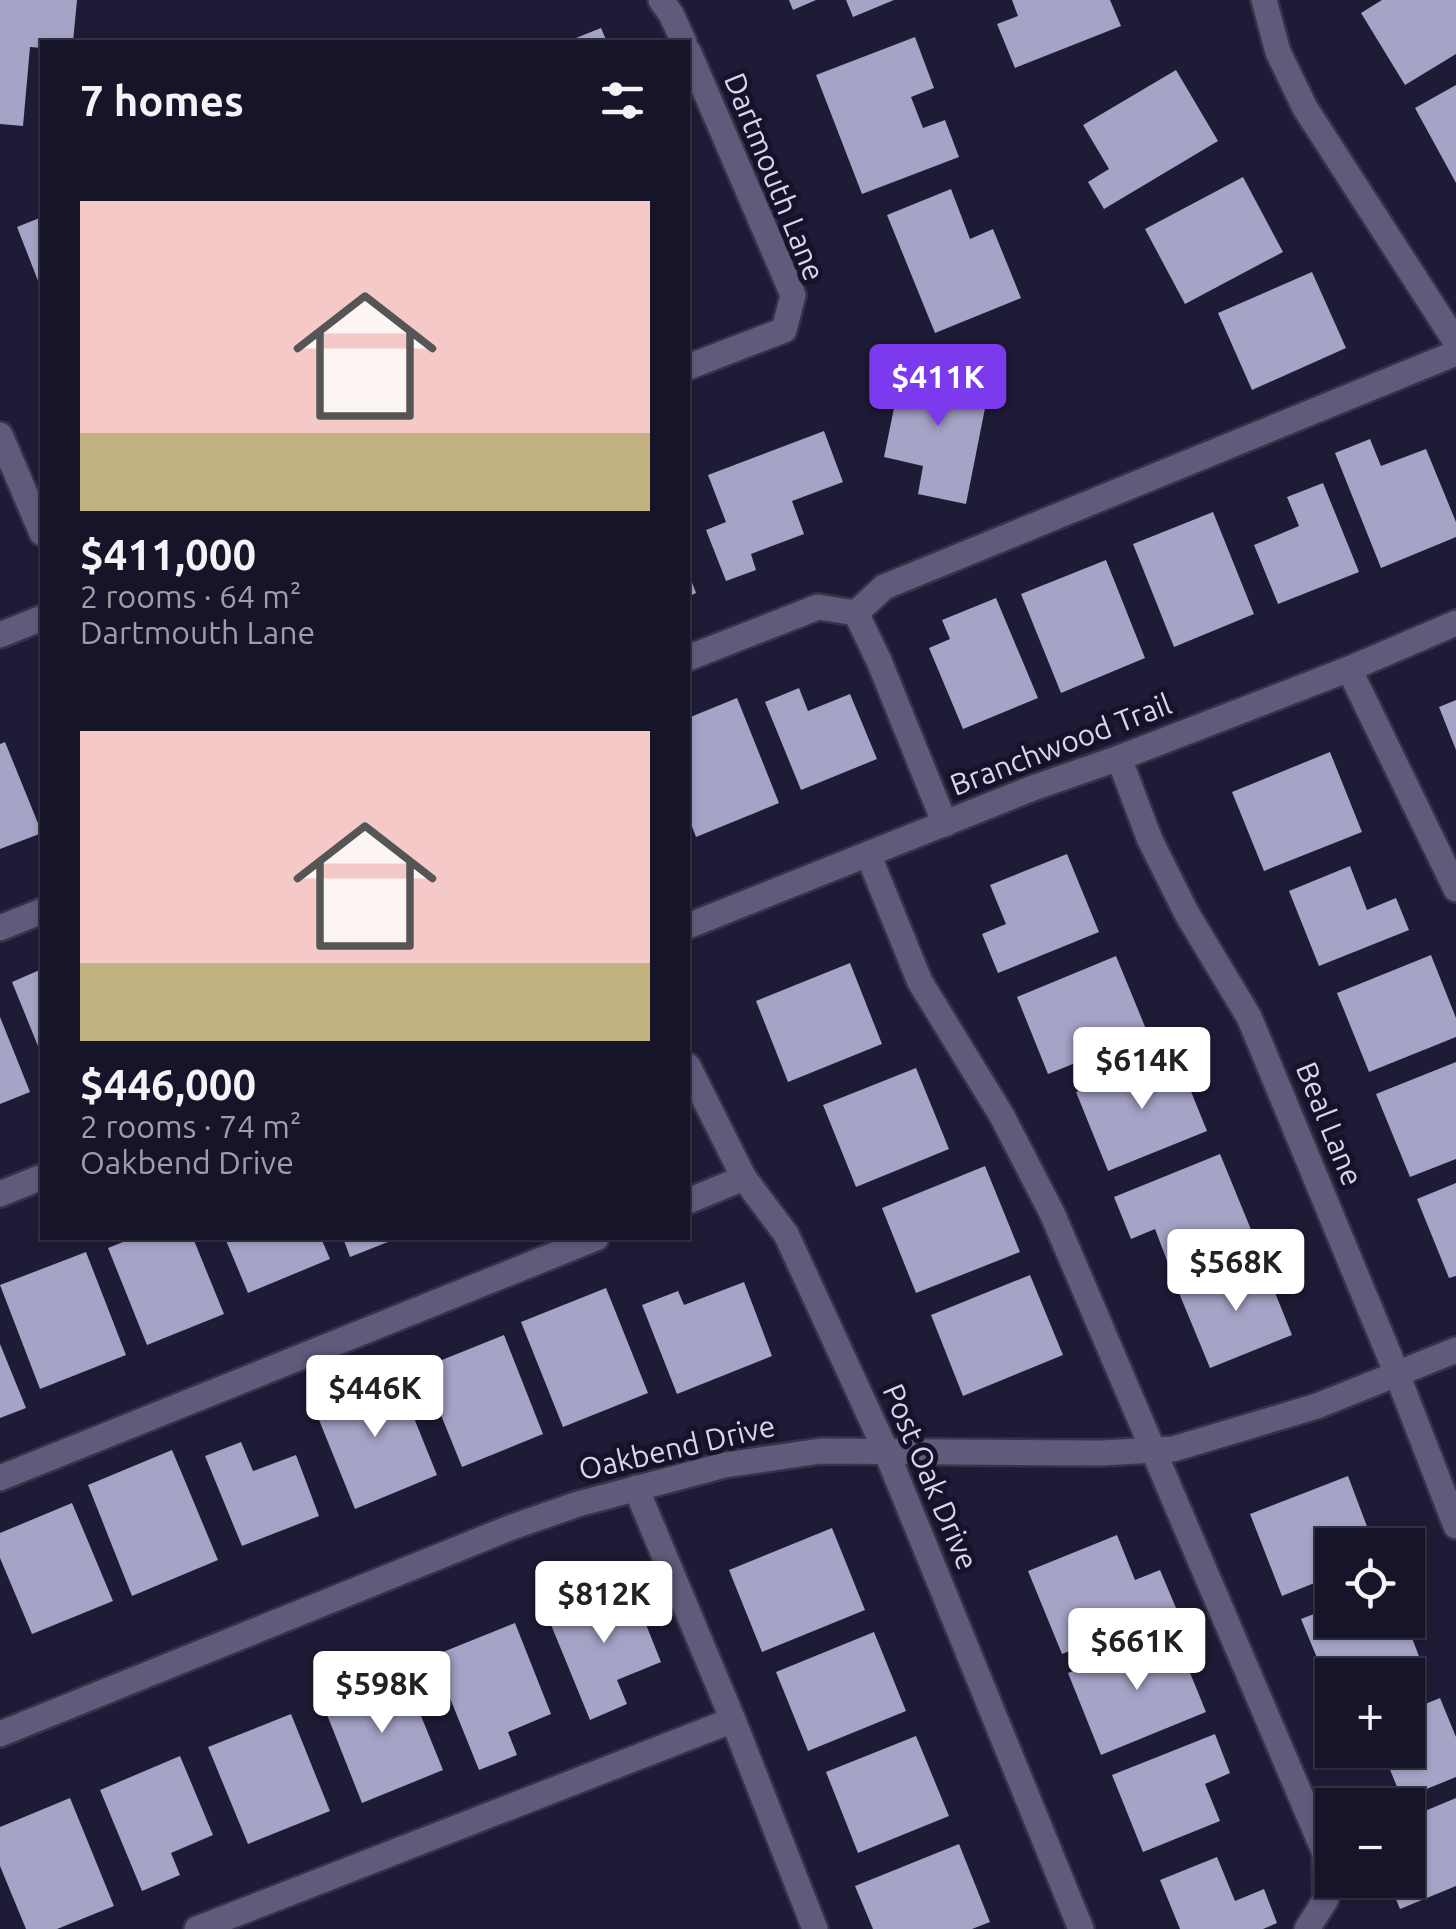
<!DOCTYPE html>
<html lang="en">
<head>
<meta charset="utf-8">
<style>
	:root { --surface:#161428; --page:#1f1d30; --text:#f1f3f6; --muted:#9e9ea8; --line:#353345; --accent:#7c3aed }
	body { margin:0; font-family:Ubuntu,sans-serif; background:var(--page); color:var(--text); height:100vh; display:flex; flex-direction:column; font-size:38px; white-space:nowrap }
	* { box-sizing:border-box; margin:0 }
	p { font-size:32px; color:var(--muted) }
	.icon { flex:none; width:55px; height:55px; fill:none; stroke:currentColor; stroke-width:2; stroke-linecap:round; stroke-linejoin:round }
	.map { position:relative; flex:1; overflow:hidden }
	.panel { position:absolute; left:40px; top:40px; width:650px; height:1200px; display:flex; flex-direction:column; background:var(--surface); border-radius:0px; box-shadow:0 2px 8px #0004,0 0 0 2px var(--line) }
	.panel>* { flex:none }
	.tools { position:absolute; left:1315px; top:1528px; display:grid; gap:20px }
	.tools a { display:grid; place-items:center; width:110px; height:110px; border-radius:0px; background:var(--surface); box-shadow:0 2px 8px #0004,0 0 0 2px var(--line); font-size:50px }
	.price { position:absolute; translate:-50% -85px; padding:0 22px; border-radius:10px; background:#fff; color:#222; font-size:32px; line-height:65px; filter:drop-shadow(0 2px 5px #0008) }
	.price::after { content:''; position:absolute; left:50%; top:60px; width:30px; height:22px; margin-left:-15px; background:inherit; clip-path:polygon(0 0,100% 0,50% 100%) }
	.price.current { background:var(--accent); color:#fff }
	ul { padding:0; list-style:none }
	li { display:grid; align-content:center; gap:20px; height:530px; padding:0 40px }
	li span { display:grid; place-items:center; height:310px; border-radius:0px; color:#555 }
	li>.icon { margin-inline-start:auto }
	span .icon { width:180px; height:180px; fill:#fffc; stroke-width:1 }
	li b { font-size:42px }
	h2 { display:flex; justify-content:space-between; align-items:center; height:120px; padding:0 40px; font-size:42px }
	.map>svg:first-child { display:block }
	.building { fill:#a5a3c6 }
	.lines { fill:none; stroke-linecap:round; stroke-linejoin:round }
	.minor-casing { stroke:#363349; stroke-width:30 }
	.minor { stroke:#5e5b7b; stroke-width:25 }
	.labels { text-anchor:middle; stroke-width:10; stroke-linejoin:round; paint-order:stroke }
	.street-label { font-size:30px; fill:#d7d7e9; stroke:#15122b }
</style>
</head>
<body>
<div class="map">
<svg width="1456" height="1929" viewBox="0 0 1456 1929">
	<rect width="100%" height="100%" fill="#1e1b36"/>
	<g class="building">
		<polygon points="0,0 77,0 73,42 42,42 42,48 30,47 23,126 0,124"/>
		<polygon points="789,0 816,0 793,10"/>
		<polygon points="846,0 894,0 853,17"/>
		<polygon points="1012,0 1110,0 1121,26 1015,68 997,24 1018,16"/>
		<polygon points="1382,0 1456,0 1456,54 1405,85 1361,13"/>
		<polygon points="601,28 607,42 566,42"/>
		<polygon points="915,37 934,88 911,97 923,128 945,120 959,157 862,194 816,75"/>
		<polygon points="1176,70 1218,141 1104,209 1088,182 1109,169 1083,125"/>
		<polygon points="1456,85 1456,183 1415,108"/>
		<polygon points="1243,177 1283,252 1185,304 1145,229"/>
		<polygon points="951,189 970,239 993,229 1021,298 935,333 887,215"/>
		<polygon points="42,217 42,291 17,227"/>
		<polygon points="1312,272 1346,348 1252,390 1218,313"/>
		<polygon points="903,364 990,383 966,504 918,494 923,466 884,457"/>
		<polygon points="824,431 843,482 792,501 804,534 751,554 756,570 726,581 706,530 726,522 708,475"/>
		<polygon points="1370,439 1381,466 1426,449 1456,522 1456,537 1381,568 1335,453"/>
		<polygon points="1323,483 1359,572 1278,604 1254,545 1299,526 1287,497"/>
		<polygon points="1213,512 1254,614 1174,647 1133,544"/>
		<polygon points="1106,560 1145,658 1061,693 1021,594"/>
		<polygon points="688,572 696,593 688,597"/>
		<polygon points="996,598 1038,698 963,729 929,648 950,639 942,620"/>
		<polygon points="799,688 808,711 850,694 877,759 801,790 765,702"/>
		<polygon points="737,698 779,803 696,837 688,816 688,718"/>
		<polygon points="1456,700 1456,750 1439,707"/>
		<polygon points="5,742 42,833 0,849 0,744"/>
		<polygon points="1330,752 1362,832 1264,871 1232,792"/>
		<polygon points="1067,854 1099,932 998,973 982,934 1006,924 990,885"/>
		<polygon points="1350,866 1367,910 1396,898 1409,930 1319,966 1289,891"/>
		<polygon points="1431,955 1456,1018 1456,1037 1369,1072 1337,993"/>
		<polygon points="1116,956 1148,1034 1048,1074 1017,997"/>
		<polygon points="850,963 882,1044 788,1082 756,1001"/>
		<polygon points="42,969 42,1056 12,982"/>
		<polygon points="0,1017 30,1092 0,1104"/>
		<polygon points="1175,1052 1207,1131 1108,1171 1076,1092"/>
		<polygon points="1456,1062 1456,1159 1410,1177 1376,1094"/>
		<polygon points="916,1068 949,1149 856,1187 823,1105"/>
		<polygon points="1220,1154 1252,1232 1169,1266 1155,1229 1131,1239 1114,1197"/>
		<polygon points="985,1166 1020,1252 916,1293 882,1208"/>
		<polygon points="1456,1183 1456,1276 1449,1278 1417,1199"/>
		<polygon points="133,1238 193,1238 224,1314 147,1345 108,1248"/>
		<polygon points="225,1238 321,1238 330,1259 248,1293"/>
		<polygon points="343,1238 398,1238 350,1257"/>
		<polygon points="86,1252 126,1355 40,1389 0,1285"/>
		<polygon points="1262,1260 1292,1335 1210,1368 1179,1293"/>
		<polygon points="1030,1275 1063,1355 963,1396 931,1315"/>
		<polygon points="744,1282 772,1356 677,1394 642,1305 678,1291 684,1305"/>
		<polygon points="606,1288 648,1393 563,1427 521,1322"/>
		<polygon points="504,1335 543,1434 462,1467 422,1368"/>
		<polygon points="0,1344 26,1408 0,1418"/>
		<polygon points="395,1371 437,1475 355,1509 313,1405"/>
		<polygon points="241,1442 253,1471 296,1455 319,1516 242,1546 205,1456"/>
		<polygon points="172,1450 218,1560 132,1596 88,1485"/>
		<polygon points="1348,1476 1374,1545 1332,1545 1332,1576 1282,1596 1250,1514"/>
		<polygon points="72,1503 113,1601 32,1634 0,1558 0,1533"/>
		<polygon points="832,1528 865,1610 762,1652 729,1570"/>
		<polygon points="1117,1535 1135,1580 1160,1570 1176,1608 1062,1654 1028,1571"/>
		<polygon points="629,1582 661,1662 617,1680 627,1704 590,1720 547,1615"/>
		<polygon points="1332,1607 1332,1620 1405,1620 1422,1664 1395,1675 1349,1675 1344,1661 1322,1670 1301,1619"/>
		<polygon points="515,1623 551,1714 508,1732 517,1755 479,1770 433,1656"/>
		<polygon points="1173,1631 1206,1712 1101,1755 1068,1673"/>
		<polygon points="874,1632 906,1711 808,1751 776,1672"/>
		<polygon points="402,1669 443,1770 362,1803 322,1702"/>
		<polygon points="1440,1698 1456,1737 1456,1777 1402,1799 1382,1750 1408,1750 1408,1711"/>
		<polygon points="291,1714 330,1811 248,1844 208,1747"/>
		<polygon points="1215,1734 1230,1773 1205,1784 1220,1821 1143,1852 1112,1775"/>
		<polygon points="916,1736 949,1816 858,1853 826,1772"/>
		<polygon points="180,1756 213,1835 171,1853 180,1875 142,1891 100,1790"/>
		<polygon points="70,1798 114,1906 57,1929 26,1929 0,1866 0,1827"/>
		<polygon points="1456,1798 1456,1886 1400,1909 1388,1880 1408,1880 1408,1818"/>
		<polygon points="959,1844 990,1922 972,1929 873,1929 855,1886"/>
		<polygon points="1217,1857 1235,1901 1264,1889 1277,1923 1263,1929 1180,1929 1160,1880"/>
	</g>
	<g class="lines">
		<defs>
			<g id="minor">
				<polyline points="661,0 671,14 684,42"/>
				<polyline points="1264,0 1278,52 1305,108 1456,342"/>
				<polyline points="688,51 793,295 784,330 688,367"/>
				<polyline points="0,435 42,533"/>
				<polyline points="856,613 884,587 1456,353"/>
				<polyline points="0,635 42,618"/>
				<polyline points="688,658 818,607 856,613 879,661 945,824"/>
				<polyline points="1349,669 1456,889"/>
				<polyline points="1119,758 1150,840 1187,914 1249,1017 1397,1374 1456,1526"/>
				<polyline points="868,854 920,982 1002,1116 1052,1213 1325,1853 1326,1899 1307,1929"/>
				<polyline points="688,926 1033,788 1119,758 1349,669 1456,623"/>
				<polyline points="0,928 42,911"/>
				<polyline points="688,1066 744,1178 786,1234 886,1451 1081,1929"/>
				<polyline points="0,1194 42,1177"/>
				<polyline points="688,1201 744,1178"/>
				<polyline points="0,1478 596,1238"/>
				<polyline points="636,1488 733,1720 815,1929"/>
				<polyline points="0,1734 512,1527 578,1504 725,1465 821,1451 1102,1453 1173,1449 1317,1406 1456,1350"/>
				<polyline points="197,1929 733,1720"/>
			</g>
		</defs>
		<use href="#minor" class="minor-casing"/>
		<use href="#minor" class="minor"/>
	</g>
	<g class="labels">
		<g class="street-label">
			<text transform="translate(774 177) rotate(68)" y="10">Dartmouth Lane</text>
			<text transform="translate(1061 745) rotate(-21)" y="10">Branchwood Trail</text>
			<text transform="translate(1329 1124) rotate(68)" y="10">Beal Lane</text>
			<text transform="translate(677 1448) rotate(-13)" y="10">Oakbend Drive</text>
			<text transform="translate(930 1477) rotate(67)" y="10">Post Oak Drive</text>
		</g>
	</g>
</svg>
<div class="tools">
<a><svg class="icon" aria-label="locate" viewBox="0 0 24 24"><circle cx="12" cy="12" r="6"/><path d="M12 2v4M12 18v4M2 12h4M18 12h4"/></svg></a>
<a>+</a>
<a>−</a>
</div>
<b class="price current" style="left:938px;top:429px">$411K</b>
<b class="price" style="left:1142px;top:1112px">$614K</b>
<b class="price" style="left:1236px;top:1314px">$568K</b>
<b class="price" style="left:375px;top:1440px">$446K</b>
<b class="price" style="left:604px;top:1646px">$812K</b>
<b class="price" style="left:1137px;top:1693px">$661K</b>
<b class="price" style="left:382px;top:1736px">$598K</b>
<section class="panel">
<h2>7 homes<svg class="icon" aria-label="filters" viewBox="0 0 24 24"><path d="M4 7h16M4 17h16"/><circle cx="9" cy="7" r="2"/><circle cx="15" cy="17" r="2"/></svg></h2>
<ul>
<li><span style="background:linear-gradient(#f6c9c9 75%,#c2b280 0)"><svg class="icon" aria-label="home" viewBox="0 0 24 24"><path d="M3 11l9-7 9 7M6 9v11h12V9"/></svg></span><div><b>$411,000</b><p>2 rooms · 64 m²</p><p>Dartmouth Lane</p></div></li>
<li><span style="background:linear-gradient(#f6c9c9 75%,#c2b280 0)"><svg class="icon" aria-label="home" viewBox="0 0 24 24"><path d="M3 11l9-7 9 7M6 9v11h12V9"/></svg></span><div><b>$446,000</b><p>2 rooms · 74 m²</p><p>Oakbend Drive</p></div></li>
</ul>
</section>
</div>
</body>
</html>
